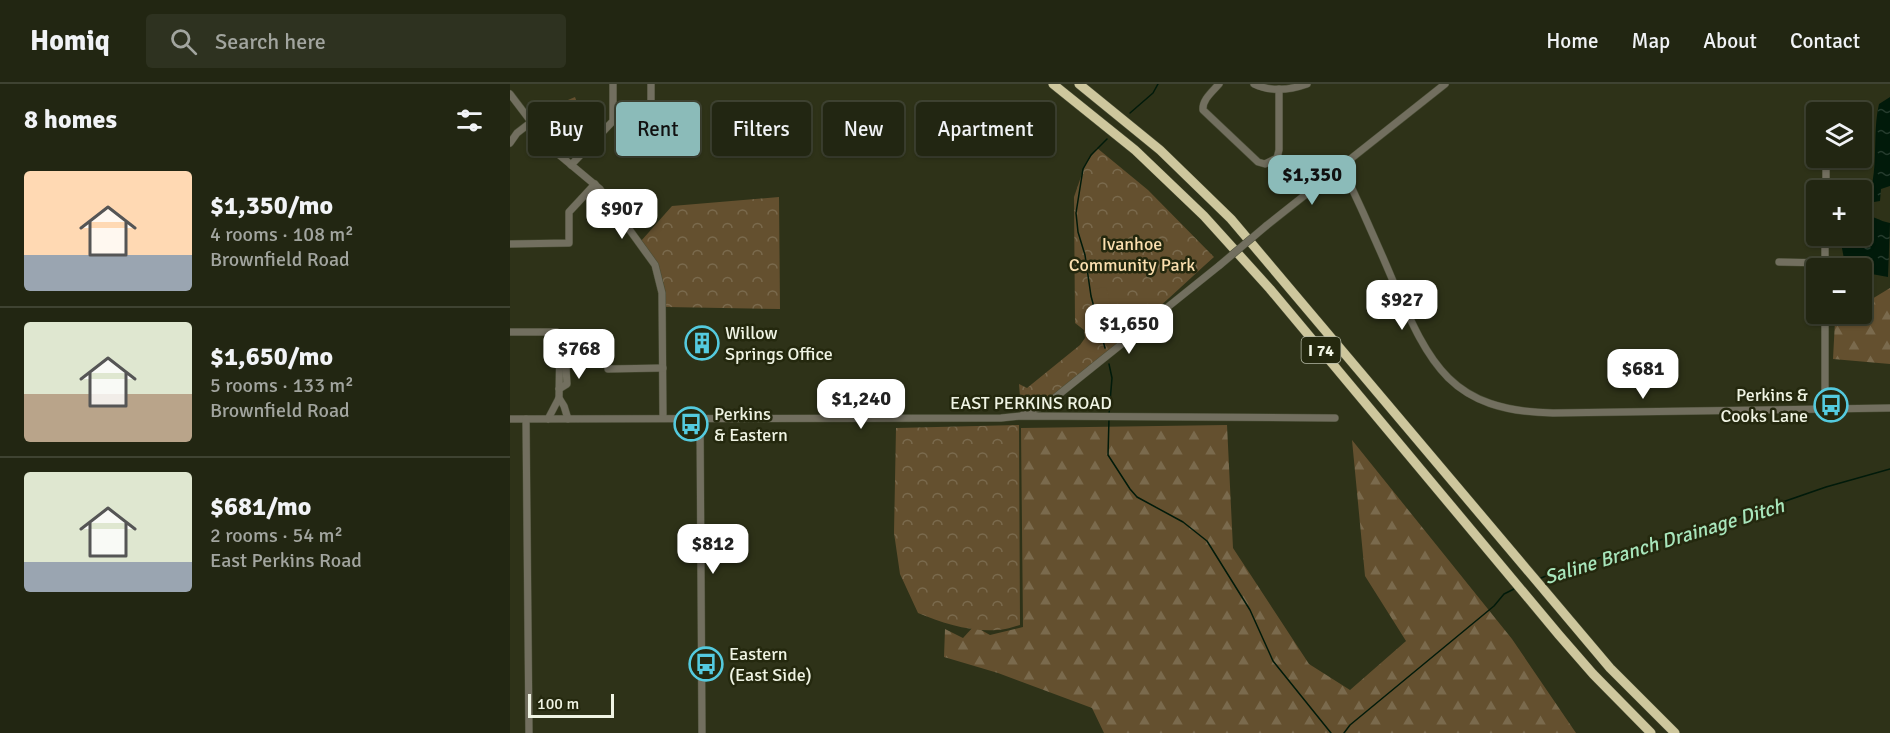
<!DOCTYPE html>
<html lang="en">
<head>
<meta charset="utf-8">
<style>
	:root { --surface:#222612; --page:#2e3220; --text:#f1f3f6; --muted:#a2a59f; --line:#3f4332; --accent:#8bbbb9 }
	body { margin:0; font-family:Signika,sans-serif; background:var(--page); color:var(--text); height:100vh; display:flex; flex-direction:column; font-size:22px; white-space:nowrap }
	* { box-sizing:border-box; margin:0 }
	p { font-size:20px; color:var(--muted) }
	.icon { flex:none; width:33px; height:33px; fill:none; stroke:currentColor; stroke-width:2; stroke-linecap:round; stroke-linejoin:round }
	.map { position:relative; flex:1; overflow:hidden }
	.details { display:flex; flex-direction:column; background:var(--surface); width:510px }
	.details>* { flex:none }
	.hud { position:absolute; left:18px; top:18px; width:570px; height:54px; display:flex; gap:12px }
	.buttons { position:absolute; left:1296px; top:18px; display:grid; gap:12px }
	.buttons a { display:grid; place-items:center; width:66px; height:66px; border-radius:6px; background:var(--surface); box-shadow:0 2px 4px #0004,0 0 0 2px var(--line); font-size:30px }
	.scale { position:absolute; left:18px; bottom:15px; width:86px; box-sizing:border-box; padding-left:6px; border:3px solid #f0f4e4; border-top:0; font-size:16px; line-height:21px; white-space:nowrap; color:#f0f4e4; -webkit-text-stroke:4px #24280e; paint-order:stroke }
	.price { position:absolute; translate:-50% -51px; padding:0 14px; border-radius:12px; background:#fff; color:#222; font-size:20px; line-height:39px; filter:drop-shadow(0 2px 3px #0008) }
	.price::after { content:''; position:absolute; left:50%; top:36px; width:18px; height:14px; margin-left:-9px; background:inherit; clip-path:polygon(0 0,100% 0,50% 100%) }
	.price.active { background:var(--accent); color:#111 }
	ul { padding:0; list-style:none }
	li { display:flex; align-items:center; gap:18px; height:150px; padding:0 24px }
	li+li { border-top:2px solid var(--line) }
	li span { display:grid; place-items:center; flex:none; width:168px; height:120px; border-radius:6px; color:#555 }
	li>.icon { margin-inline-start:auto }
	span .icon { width:72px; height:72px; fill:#fffc; stroke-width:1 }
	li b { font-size:26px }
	h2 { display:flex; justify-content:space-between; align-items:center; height:72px; padding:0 24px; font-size:26px }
	.chip { padding:0 21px; border-radius:6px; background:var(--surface); box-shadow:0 2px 4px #0004,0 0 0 2px var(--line); font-size:21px; line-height:54px }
	.chip.active { background:var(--accent); color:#111 }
	header { display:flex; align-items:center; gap:36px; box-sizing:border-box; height:84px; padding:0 30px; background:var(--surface); border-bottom:2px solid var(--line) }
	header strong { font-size:28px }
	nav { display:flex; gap:33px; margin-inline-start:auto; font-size:21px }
	.search { width:420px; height:54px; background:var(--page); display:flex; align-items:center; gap:15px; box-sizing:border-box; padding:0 21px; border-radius:6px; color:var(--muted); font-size:22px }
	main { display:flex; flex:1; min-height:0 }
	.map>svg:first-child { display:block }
	.forest { fill:url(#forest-firs) }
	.park { fill:url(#park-crowns) }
	.pitch { fill:#64502f }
	.water { fill:url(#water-ripples) }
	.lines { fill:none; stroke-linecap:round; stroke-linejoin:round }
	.stream { stroke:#011a0a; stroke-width:1.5 }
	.minor-casing { stroke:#494d35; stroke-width:8 }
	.highway-casing { stroke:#494d35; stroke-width:10 }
	.minor { stroke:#726f5f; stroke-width:7 }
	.highway { stroke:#cec79d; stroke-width:9 }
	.minor-bridge-casing { stroke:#494d35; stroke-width:8; stroke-linecap:butt }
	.minor-bridge { stroke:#726f5f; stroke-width:7 }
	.labels { text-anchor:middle; stroke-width:5; stroke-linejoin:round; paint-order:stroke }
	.shield { fill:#24280e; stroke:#b3b7a4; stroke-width:1.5 }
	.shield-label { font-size:16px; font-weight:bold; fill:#f0f4e4 }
	.park-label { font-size:18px; fill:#fbdfaf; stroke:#24280e }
	.poi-label { font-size:18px; fill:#f0f4e4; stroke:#24280e; text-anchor:start }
	.street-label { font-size:18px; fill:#f0f4e4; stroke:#24280e }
	.water-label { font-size:20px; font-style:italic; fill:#a8e6bc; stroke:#24280e }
</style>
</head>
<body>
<header>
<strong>Homiq</strong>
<div class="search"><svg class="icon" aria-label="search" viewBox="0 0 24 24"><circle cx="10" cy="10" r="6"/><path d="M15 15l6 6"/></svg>Search here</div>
<nav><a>Home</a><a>Map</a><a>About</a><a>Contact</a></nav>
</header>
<main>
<section class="details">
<h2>8 homes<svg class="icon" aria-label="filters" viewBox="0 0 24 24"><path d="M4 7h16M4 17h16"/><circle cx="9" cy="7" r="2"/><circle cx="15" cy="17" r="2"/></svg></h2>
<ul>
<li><span style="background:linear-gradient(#ffd9b3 70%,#9aa5b1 0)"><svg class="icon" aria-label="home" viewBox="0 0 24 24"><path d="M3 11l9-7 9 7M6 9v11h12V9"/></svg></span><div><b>$1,350/mo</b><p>4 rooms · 108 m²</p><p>Brownfield Road</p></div></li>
<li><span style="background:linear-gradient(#dfe7d0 60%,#b9a48a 0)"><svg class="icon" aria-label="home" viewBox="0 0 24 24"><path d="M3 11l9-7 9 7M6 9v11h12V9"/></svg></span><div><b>$1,650/mo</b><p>5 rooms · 133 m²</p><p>Brownfield Road</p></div></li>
<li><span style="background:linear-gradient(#dfe7d0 75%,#9aa5b1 0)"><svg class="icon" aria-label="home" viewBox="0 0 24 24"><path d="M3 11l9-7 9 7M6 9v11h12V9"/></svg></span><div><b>$681/mo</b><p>2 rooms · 54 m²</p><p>East Perkins Road</p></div></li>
</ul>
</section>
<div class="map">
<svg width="1380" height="649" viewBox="0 0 1380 649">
	<defs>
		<pattern id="forest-firs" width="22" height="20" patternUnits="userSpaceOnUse" patternTransform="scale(1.5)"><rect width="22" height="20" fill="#64502f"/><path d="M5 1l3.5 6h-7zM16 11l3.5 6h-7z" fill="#7a6a4d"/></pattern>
		<pattern id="park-crowns" width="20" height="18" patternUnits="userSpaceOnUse" patternTransform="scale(1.5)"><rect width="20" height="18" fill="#64502f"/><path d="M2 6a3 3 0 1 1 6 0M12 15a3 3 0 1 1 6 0" fill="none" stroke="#7a6a4d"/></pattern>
		<pattern id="water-ripples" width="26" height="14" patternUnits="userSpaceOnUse" patternTransform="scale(1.5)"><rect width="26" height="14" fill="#011a0a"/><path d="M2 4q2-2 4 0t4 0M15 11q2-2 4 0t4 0" fill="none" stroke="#263c2e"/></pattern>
	</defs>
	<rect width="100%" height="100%" fill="#2e3218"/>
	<g class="forest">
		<polygon points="1380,204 1380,280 1323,275 1325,237 1338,230 1352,230 1352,221"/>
		<polygon points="717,341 723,464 799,580 840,606 896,557 855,492 842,356 1002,555 1066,649 594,649 582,624 488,589 434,573 435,545 453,554 464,542 480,551 513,543 511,344"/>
	</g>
	<g class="park">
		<path d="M587,64l51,42 66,67c-58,52 -115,109 -181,151l-11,-4 -2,-7 -1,-13 8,4 53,-43 5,-7 -1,-8 -9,-7 -1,-126 11,-32z"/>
		<polygon points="269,113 270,225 156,223 154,202 147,180 131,157 162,122"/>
		<path d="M509,341l1,200c-7,2 -15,5 -23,5 -27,2 -55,-7 -79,-17l-18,-39 -6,-41 2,-105z"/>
	</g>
	<g class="pitch">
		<polygon points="65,13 71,29 40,41 34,26"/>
		<polygon points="596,203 602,226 588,228 583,205"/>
	</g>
	<g class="water">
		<path d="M1380,13v89l-9,3 -1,12 -6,1 -5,-7c10,-29 3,-61 10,-91z"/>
		<path d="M1352,131c11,0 17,6 28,8l-2,54 -22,-4 -8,-10 -14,-4 -3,-16 2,-7h19z"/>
	</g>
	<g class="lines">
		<g class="stream">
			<polyline points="620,29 643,9 648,0"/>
			<polyline points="595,264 581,212 575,171 568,148 566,129 573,85 581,71 597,55"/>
			<polyline points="599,280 602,294 599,330"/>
			<polyline points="599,334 598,371 620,405 627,413 673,438 697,457 740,526 763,577 821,649"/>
			<polyline points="1031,494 1058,483 1167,451 1186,448 1316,403 1380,385"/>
			<polyline points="834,649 840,641 984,522 994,510 1004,505"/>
		</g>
		<defs>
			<g id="minor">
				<polyline points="141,0 141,28"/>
				<path d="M709,0c-7,8 -17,16 -16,26l55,52 7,2 12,-6 2,-8v-61"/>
				<path d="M744,0c17,8 36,6 53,0"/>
				<polyline points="0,10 41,64 90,105 145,181 152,209 153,334"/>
				<polyline points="0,59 7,49 20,39"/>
				<polyline points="61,81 103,37 103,0"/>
				<path d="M832,83c18,38 35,76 51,114 37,84 57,130 160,132l337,-5"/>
				<polyline points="1316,106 1316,74"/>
				<polyline points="756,142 935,0"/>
				<polyline points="0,160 59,159 59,128 85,100"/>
				<polyline points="1269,178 1315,179"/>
				<polyline points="1315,184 1315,152"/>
				<polyline points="1315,230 1315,326"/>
				<polyline points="0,248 47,248 50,250 49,314 38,335"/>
				<polyline points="98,285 153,284"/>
				<polyline points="49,305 57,300 56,284 50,279"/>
				<polyline points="49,314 54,322 58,335"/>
				<polyline points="513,331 537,320 710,181"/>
				<polyline points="190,334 192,649"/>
				<polyline points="0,335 491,334 511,332 825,334"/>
				<polyline points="16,335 19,649"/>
			</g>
			<g id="highway">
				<polyline points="543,0 625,66 694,132 760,205 1049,551 1083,590 1141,649"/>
				<polyline points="569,0 650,66 721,135 1100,584 1165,649"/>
			</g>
		</defs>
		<use href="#minor" class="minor-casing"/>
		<use href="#highway" class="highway-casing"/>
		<use href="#minor" class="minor"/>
		<use href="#highway" class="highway"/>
		<defs>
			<polyline id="minor-bridge" points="710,181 756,142"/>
		</defs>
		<use href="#minor-bridge" class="minor-bridge-casing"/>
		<use href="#minor-bridge" class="minor-bridge"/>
	</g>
	<defs>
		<symbol id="building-ring" viewBox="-11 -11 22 22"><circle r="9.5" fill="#24280e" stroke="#54cade" stroke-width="1.5"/><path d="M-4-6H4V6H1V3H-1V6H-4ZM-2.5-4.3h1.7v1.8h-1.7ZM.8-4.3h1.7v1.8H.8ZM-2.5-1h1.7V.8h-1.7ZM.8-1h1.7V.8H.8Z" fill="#54cade"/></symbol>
		<symbol id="bus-ring" viewBox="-11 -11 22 22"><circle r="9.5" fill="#24280e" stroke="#54cade" stroke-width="1.5"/><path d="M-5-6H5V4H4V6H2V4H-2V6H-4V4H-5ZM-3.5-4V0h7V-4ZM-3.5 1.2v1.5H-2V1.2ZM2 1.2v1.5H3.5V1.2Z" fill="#54cade"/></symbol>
	</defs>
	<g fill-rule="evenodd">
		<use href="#building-ring" x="173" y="240" width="38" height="38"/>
		<use href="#bus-ring" x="1302" y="302" width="38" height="38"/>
		<use href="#bus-ring" x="162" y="321" width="38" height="38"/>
		<use href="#bus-ring" x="177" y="561" width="38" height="38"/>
	</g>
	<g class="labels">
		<rect class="shield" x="791.5" y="253" width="39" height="26" rx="4.5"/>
		<g class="shield-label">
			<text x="811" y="272">I 74</text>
		</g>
		<g class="park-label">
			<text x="622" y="166">Ivanhoe<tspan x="622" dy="21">Community Park</tspan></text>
		</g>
		<g class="poi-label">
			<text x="215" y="255">Willow<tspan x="215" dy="21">Springs Office</tspan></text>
			<text x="1298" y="317" text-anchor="end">Perkins &amp;<tspan x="1298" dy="21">Cooks Lane</tspan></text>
			<text x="204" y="336">Perkins<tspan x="204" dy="21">&amp; Eastern</tspan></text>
			<text x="219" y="576">Eastern<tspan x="219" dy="21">(East Side)</tspan></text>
		</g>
		<g class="street-label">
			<text x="521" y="325">EAST PERKINS ROAD</text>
		</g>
		<g class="water-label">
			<text transform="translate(1154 457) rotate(-17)" y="7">Saline Branch Drainage Ditch</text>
		</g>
	</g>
</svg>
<div class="buttons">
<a><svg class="icon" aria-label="layers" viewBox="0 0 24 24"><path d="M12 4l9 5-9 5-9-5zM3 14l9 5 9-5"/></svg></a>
<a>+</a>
<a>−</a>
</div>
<div class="scale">100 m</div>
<b class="price active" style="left:802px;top:122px">$1,350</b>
<b class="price" style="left:112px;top:156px">$907</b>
<b class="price" style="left:892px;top:247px">$927</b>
<b class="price" style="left:619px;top:271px">$1,650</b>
<b class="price" style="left:69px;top:296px">$768</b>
<b class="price" style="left:1133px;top:316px">$681</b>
<b class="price" style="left:351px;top:346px">$1,240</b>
<b class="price" style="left:203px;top:491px">$812</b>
<div class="hud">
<a class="chip">Buy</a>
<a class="chip active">Rent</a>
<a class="chip">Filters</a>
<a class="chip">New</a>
<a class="chip">Apartment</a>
</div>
</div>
</main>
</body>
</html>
